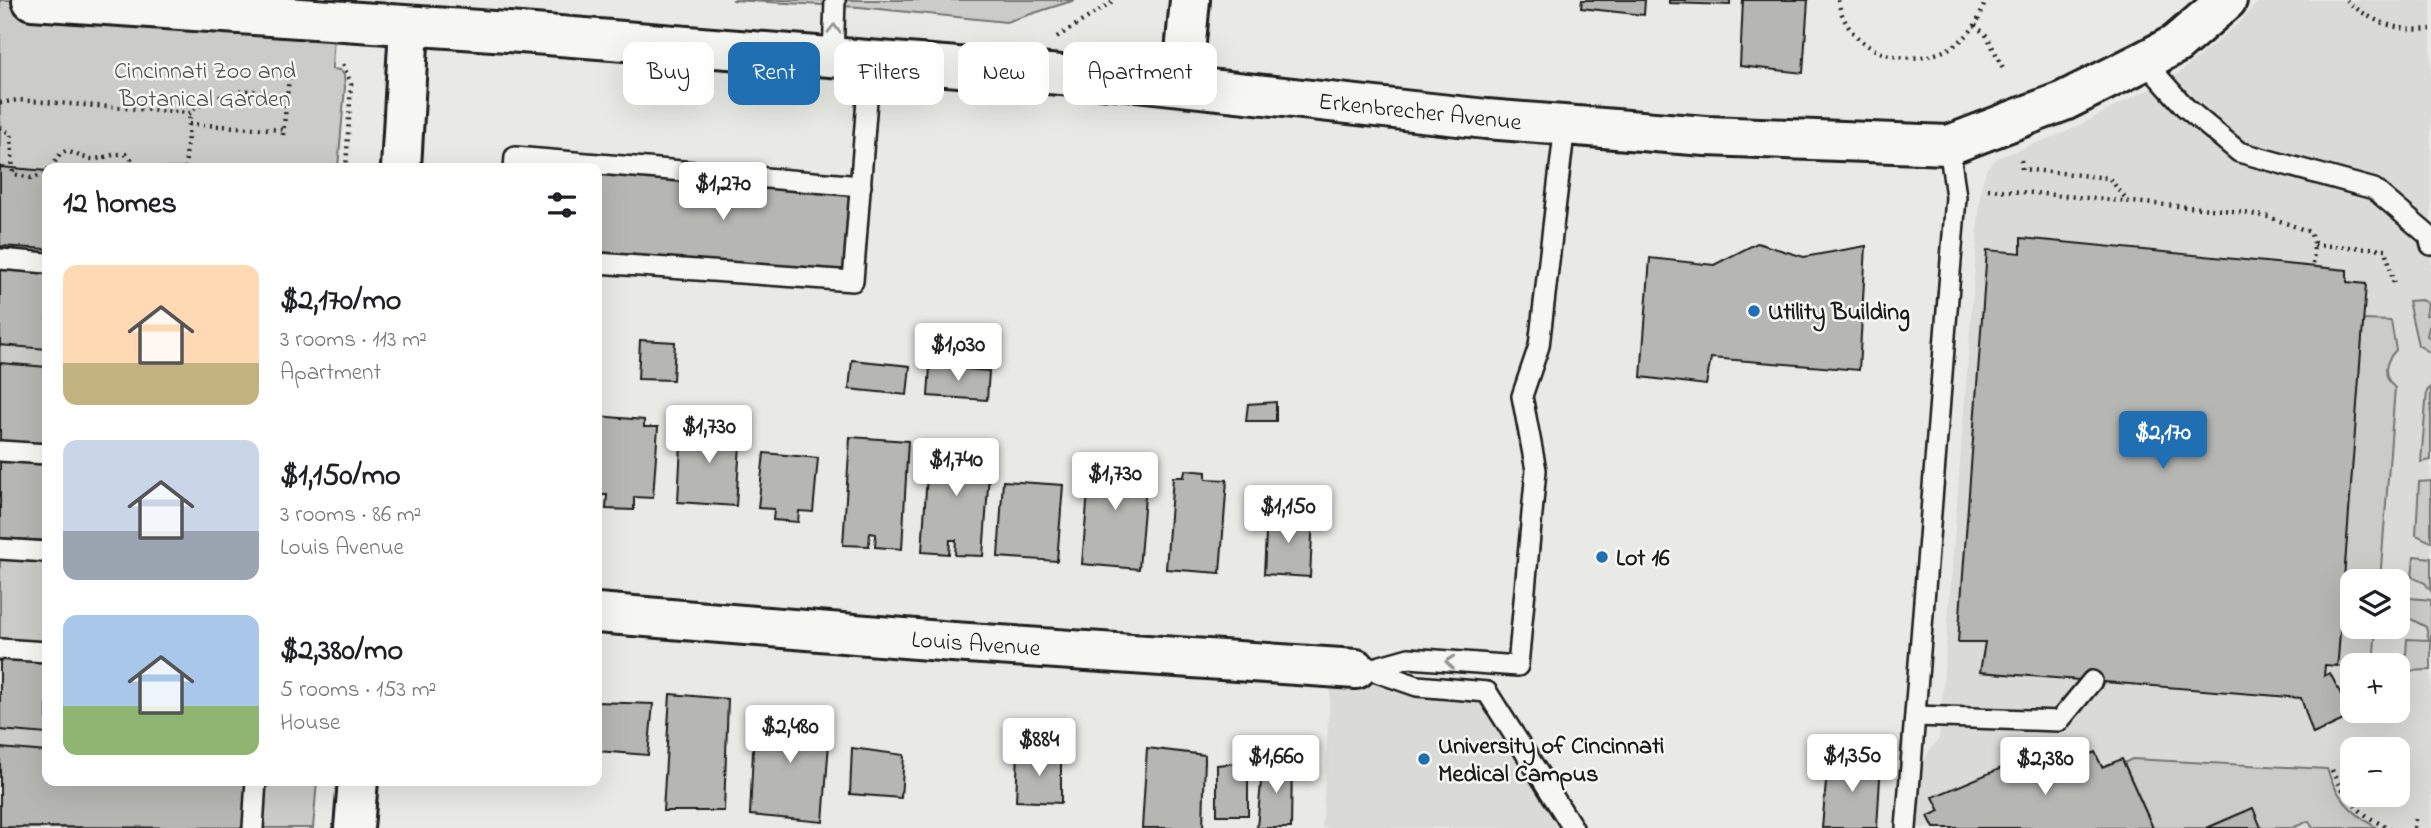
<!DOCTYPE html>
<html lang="en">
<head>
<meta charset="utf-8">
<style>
	:root { --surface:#fff; --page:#f6f6f6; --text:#202124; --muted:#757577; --accent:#1f6fb2 }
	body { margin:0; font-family:"Indie Flower",sans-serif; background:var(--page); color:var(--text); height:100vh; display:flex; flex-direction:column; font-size:26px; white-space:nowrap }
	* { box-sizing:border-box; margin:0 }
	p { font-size:23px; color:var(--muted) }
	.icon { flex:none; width:38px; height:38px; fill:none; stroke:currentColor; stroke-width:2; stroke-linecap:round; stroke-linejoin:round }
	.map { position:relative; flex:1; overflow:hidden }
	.side { position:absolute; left:42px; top:163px; width:560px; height:623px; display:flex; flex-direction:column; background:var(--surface); border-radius:14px; box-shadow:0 7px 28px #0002 }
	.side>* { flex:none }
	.banner { position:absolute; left:623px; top:42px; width:665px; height:63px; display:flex; gap:14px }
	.buttons { position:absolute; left:2340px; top:569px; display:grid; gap:14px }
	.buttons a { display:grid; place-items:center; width:70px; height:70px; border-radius:14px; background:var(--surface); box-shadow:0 7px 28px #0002; font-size:35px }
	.price { position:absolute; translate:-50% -60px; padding:0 16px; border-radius:7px; background:#fff; color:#222; font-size:23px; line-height:46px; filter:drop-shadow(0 2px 4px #0008) }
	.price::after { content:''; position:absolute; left:50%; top:42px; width:21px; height:16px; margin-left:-10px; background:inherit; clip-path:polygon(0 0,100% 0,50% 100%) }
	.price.current { background:var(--accent); color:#fff }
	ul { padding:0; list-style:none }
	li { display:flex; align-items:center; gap:21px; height:175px; padding:0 21px }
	li span { display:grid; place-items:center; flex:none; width:196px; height:140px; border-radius:14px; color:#555 }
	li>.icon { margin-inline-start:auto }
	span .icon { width:84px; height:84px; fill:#fffc; stroke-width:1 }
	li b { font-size:30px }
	h2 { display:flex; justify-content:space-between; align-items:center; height:84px; padding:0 21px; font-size:30px }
	.chip { padding:0 24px; border-radius:14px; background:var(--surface); box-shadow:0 7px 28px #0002; font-size:24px; line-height:63px }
	.chip.current { background:var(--accent); color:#fff }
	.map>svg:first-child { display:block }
	.built { fill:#dadad6; fill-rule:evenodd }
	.green { fill:#cbcbc7; stroke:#747472; stroke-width:2 }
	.building { fill:#b6b6b3; stroke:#1c1c1c; stroke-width:2 }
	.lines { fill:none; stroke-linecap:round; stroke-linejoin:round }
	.lane-casing { stroke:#1c1c1c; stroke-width:24 }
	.street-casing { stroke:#1c1c1c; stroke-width:44 }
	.secondary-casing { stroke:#1c1c1c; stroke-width:44 }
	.path { stroke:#1c1c1c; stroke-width:4.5; stroke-dasharray:2 5; stroke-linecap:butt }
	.lane { stroke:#f6f6f2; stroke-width:19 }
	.street { stroke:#f6f6f2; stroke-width:38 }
	.secondary { stroke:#f6f6f2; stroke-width:38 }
	.oneway { stroke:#949492 }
	.poi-dot { fill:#1f6fb2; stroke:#f6f6f2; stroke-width:2.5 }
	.labels { text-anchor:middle; stroke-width:5; stroke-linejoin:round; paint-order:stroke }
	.park-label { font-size:24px; fill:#51514f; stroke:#f6f6f2 }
	.street-label { font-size:24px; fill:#1c1c1c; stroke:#f6f6f2 }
	.poi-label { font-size:24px; font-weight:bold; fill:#1c1c1c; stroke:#f6f6f2; text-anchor:start }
</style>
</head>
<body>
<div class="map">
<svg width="2431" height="828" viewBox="0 0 2431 828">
	<rect width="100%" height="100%" fill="#e9e9e5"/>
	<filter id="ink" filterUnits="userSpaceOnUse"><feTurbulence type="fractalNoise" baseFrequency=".0143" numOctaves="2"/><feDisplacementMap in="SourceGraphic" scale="14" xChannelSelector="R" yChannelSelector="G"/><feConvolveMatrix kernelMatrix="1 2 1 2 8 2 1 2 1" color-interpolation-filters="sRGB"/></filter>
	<g filter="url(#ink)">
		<g class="built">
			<path d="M2260,0h171v828h-516l6,-59 8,-18 10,-12 42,-552 6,-19 10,-10 69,-26 112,-58 63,-53zM2352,581h46v45h-46zM2352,665h46v45h-46zM2352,749h46v45h-46z"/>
			<polygon points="1331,679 1473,690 1572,828 1322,828"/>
		</g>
		<g class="green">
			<polygon points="0,0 336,0 332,69 340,70 344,75 345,87 338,168 47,168 47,780 317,781 313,828 0,828"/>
			<polygon points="732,0 1075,0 1006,22 859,7"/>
			<polygon points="2421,300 2428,303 2426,315 2431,316 2427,336 2431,338 2431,353 2418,345 2408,301"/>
			<path d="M2363,320l28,1 5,29c-12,12 -14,26 -1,38l-15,193h-28v45l24,1 -3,38 -36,1z"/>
			<polygon points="2431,387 2431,460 2421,462 2427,391"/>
			<polygon points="2431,481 2431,542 2416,535 2419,482"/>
			<polygon points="2414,556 2431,558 2431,591 2425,583 2412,577"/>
			<polygon points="2410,598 2431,600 2431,670 2405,671 2407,639 2429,640 2426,627 2409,618"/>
			<path d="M2132,759l195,10c9,28 26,45 50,59h-64l-4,-7 -17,7h-31l-9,-20 -45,20h-54l-29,-65z"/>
		</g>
		<g class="building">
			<polygon points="1582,0 1645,0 1644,15 1581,8"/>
			<polygon points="1669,0 1730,0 1730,5 1669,3"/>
			<polygon points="1743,0 1808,0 1803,73 1740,66"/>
			<polygon points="0,167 47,171 47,249 0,246"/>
			<polygon points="597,173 851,192 845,271 597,252"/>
			<polygon points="2021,238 2347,270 2347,282 2366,284 2338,659 2337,666 2325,665 2324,676 2330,673 2352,716 2313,734 2301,698 1980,672 1985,642 1958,642 1987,250 2021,253"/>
			<polygon points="1757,243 1804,257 1866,246 1859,370 1711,358 1706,385 1641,377 1650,258 1714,265"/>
			<polygon points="0,267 47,271 47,349 0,345"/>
			<polygon points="640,340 675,342 673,380 638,379"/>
			<polygon points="852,360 910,366 907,395 849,389"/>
			<polygon points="0,363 47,367 47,445 0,441"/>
			<polygon points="930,366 989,371 987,400 928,396"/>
			<polygon points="1276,402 1276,421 1246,421 1248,404"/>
			<polygon points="597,416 644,420 644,427 658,427 653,498 634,497 634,510 606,509 607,495 597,495"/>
			<polygon points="682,425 741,429 736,506 678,502"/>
			<polygon points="850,437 908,441 902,549 875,547 876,534 870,533 869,546 843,545"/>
			<polygon points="929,442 991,446 983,556 955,555 956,540 950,540 949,554 922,552"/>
			<polygon points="764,453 818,458 813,512 799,511 798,522 773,520 774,509 758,508"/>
			<polygon points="1091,455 1148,460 1139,569 1082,564"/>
			<polygon points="0,459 47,463 47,541 0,538"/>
			<polygon points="1185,470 1206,472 1206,479 1227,480 1220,573 1166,569 1173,477 1184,477"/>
			<polygon points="1003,481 1063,485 1057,561 998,557"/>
			<polygon points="1267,513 1313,516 1310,577 1264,574"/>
			<polygon points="0,652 47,656 47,734 0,730"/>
			<polygon points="670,694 728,699 724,811 663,811"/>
			<polygon points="597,702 653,704 648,755 597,751"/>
			<polygon points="755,709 831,716 823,822 750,815"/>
			<polygon points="0,748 47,752 47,780 257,780 253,828 0,827"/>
			<polygon points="852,748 904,755 901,798 850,794"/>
			<polygon points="1147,748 1205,755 1203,828 1142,828"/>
			<polygon points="2049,748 2057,770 2095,752 2102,767 2122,759 2153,828 1934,828 1928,816 1940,811 1933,797"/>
			<polygon points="1018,752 1061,755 1061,803 1016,801"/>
			<polygon points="1263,759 1292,762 1291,828 1257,828"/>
			<polygon points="1828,759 1881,762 1877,828 1822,828"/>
			<polygon points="1248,762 1248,815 1217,815 1217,765"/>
			<polygon points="2253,808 2261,828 2207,828"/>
		</g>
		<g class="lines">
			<defs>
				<g id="lane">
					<polyline points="833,57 835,0"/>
					<polyline points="2144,61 2185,107 2239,152 2374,189 2429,236 2431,245"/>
					<polyline points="514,168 515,157 861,186"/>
					<polyline points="0,259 47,263"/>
					<polyline points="597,263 853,281 870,61"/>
					<polyline points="0,451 47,454"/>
					<polyline points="0,549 47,552"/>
					<polyline points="0,649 47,652"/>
					<polyline points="1368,669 1417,686 1487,692 1573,828"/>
					<polyline points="1370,669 1409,658 1518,666 1536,470 1522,396 1539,346 1565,125"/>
					<polyline points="1916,716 2059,721 2092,681"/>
					<polyline points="253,828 256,780"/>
					<polyline points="1906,828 1956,197 1949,145"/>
				</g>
				<g id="street">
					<polyline points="1182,84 1190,0"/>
					<polyline points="401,168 409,26"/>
					<polyline points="597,613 953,642 1356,669"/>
					<polyline points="354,828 358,780"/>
				</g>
				<polyline id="secondary" points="32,0 508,32 1126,80 1486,119 1706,136 1949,145 2064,101 2144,61 2176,44 2227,0"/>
			</defs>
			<use href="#lane" class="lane-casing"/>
			<use href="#street" class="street-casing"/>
			<use href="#secondary" class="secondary-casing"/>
			<g class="path">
				<path d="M1838,0c14,78 132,76 147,0"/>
				<path d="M2346,0c25,22 52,32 85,29"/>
				<polyline points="1975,25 1987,36 2003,68"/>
				<polyline points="1057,37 1116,0"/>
				<polyline points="343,64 351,84 346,168"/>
				<path d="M0,103l18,-3 172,13c9,-11 48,-24 63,-22 11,1 23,8 33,12"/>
				<polyline points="189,124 284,130"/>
				<polyline points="0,127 11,134 13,174 31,178 47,174"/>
				<polyline points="283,135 291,59"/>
				<polyline points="2021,160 2022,169 2109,178 2127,200"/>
				<path d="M51,168l9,-14 6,-3c10,3 18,8 29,8 10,-1 19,-6 30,-5l6,5 2,9"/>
				<polyline points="185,168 190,113"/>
				<polyline points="1988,189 2233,211 2269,217 2310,232 2314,243 2313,267"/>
				<polyline points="2314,245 2386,249 2394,285"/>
				<path d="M2332,770c13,28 29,47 58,58"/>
				<polyline points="2414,828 2415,819"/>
			</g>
			<use href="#lane" class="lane"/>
			<use href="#street" class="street"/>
			<use href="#secondary" class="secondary"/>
		</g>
		<defs><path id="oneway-chevron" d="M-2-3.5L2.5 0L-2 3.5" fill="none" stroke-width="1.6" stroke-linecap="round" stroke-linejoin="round" transform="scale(1.75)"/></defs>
		<g class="oneway">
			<use href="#oneway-chevron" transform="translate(834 29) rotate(-88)"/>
			<use href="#oneway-chevron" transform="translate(1450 662) rotate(-176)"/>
		</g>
	</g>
	<g class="poi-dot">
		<circle cx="1754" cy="311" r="7"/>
		<circle cx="1602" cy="557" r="7"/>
		<circle cx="1424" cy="759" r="7"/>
	</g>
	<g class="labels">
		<g class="park-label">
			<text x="205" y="78">Cincinnati Zoo and<tspan x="205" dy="28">Botanical Garden</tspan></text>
		</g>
		<g class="street-label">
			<text transform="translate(1420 111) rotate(6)" y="8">Erkenbrecher Avenue</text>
			<text transform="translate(976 643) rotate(4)" y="8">Louis Avenue</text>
		</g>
		<g class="poi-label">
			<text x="1768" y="319">Utility Building</text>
			<text x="1616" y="565">Lot 16</text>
			<text x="1438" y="753">University of Cincinnati<tspan x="1438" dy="28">Medical Campus</tspan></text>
		</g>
	</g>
</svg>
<div class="buttons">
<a><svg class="icon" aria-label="layers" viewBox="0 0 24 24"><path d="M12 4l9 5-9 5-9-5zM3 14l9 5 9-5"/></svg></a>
<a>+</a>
<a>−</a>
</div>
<b class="price" style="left:723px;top:222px">$1,270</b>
<b class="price" style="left:958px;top:383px">$1,030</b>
<b class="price" style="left:709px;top:465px">$1,730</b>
<b class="price current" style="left:2163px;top:471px">$2,170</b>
<b class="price" style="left:956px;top:498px">$1,740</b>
<b class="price" style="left:1115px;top:512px">$1,730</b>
<b class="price" style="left:1288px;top:545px">$1,150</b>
<b class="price" style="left:790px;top:765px">$2,480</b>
<b class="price" style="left:1039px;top:778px">$884</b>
<b class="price" style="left:1852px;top:794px">$1,350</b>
<b class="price" style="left:1276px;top:795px">$1,660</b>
<b class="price" style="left:2045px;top:797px">$2,380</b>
<div class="banner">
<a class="chip">Buy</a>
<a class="chip current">Rent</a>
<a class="chip">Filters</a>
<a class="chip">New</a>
<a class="chip">Apartment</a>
</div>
<section class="side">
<h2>12 homes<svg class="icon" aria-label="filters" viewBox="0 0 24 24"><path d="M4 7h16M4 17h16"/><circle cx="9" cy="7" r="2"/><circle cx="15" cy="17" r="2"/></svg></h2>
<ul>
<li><span style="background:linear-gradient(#ffd9b3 70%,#c2b280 0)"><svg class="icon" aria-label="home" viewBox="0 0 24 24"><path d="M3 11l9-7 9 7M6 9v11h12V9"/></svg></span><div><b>$2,170/mo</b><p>3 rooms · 113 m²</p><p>Apartment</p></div></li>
<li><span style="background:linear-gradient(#c9d6e8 65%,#9aa5b1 0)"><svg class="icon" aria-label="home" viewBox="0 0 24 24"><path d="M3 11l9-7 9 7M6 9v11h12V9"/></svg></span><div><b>$1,150/mo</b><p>3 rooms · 86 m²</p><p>Louis Avenue</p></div></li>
<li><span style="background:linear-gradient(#a9c7e8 65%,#8fb573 0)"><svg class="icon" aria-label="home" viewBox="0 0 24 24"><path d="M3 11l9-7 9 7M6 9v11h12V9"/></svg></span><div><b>$2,380/mo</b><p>5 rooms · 153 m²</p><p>House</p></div></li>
</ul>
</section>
</div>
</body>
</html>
